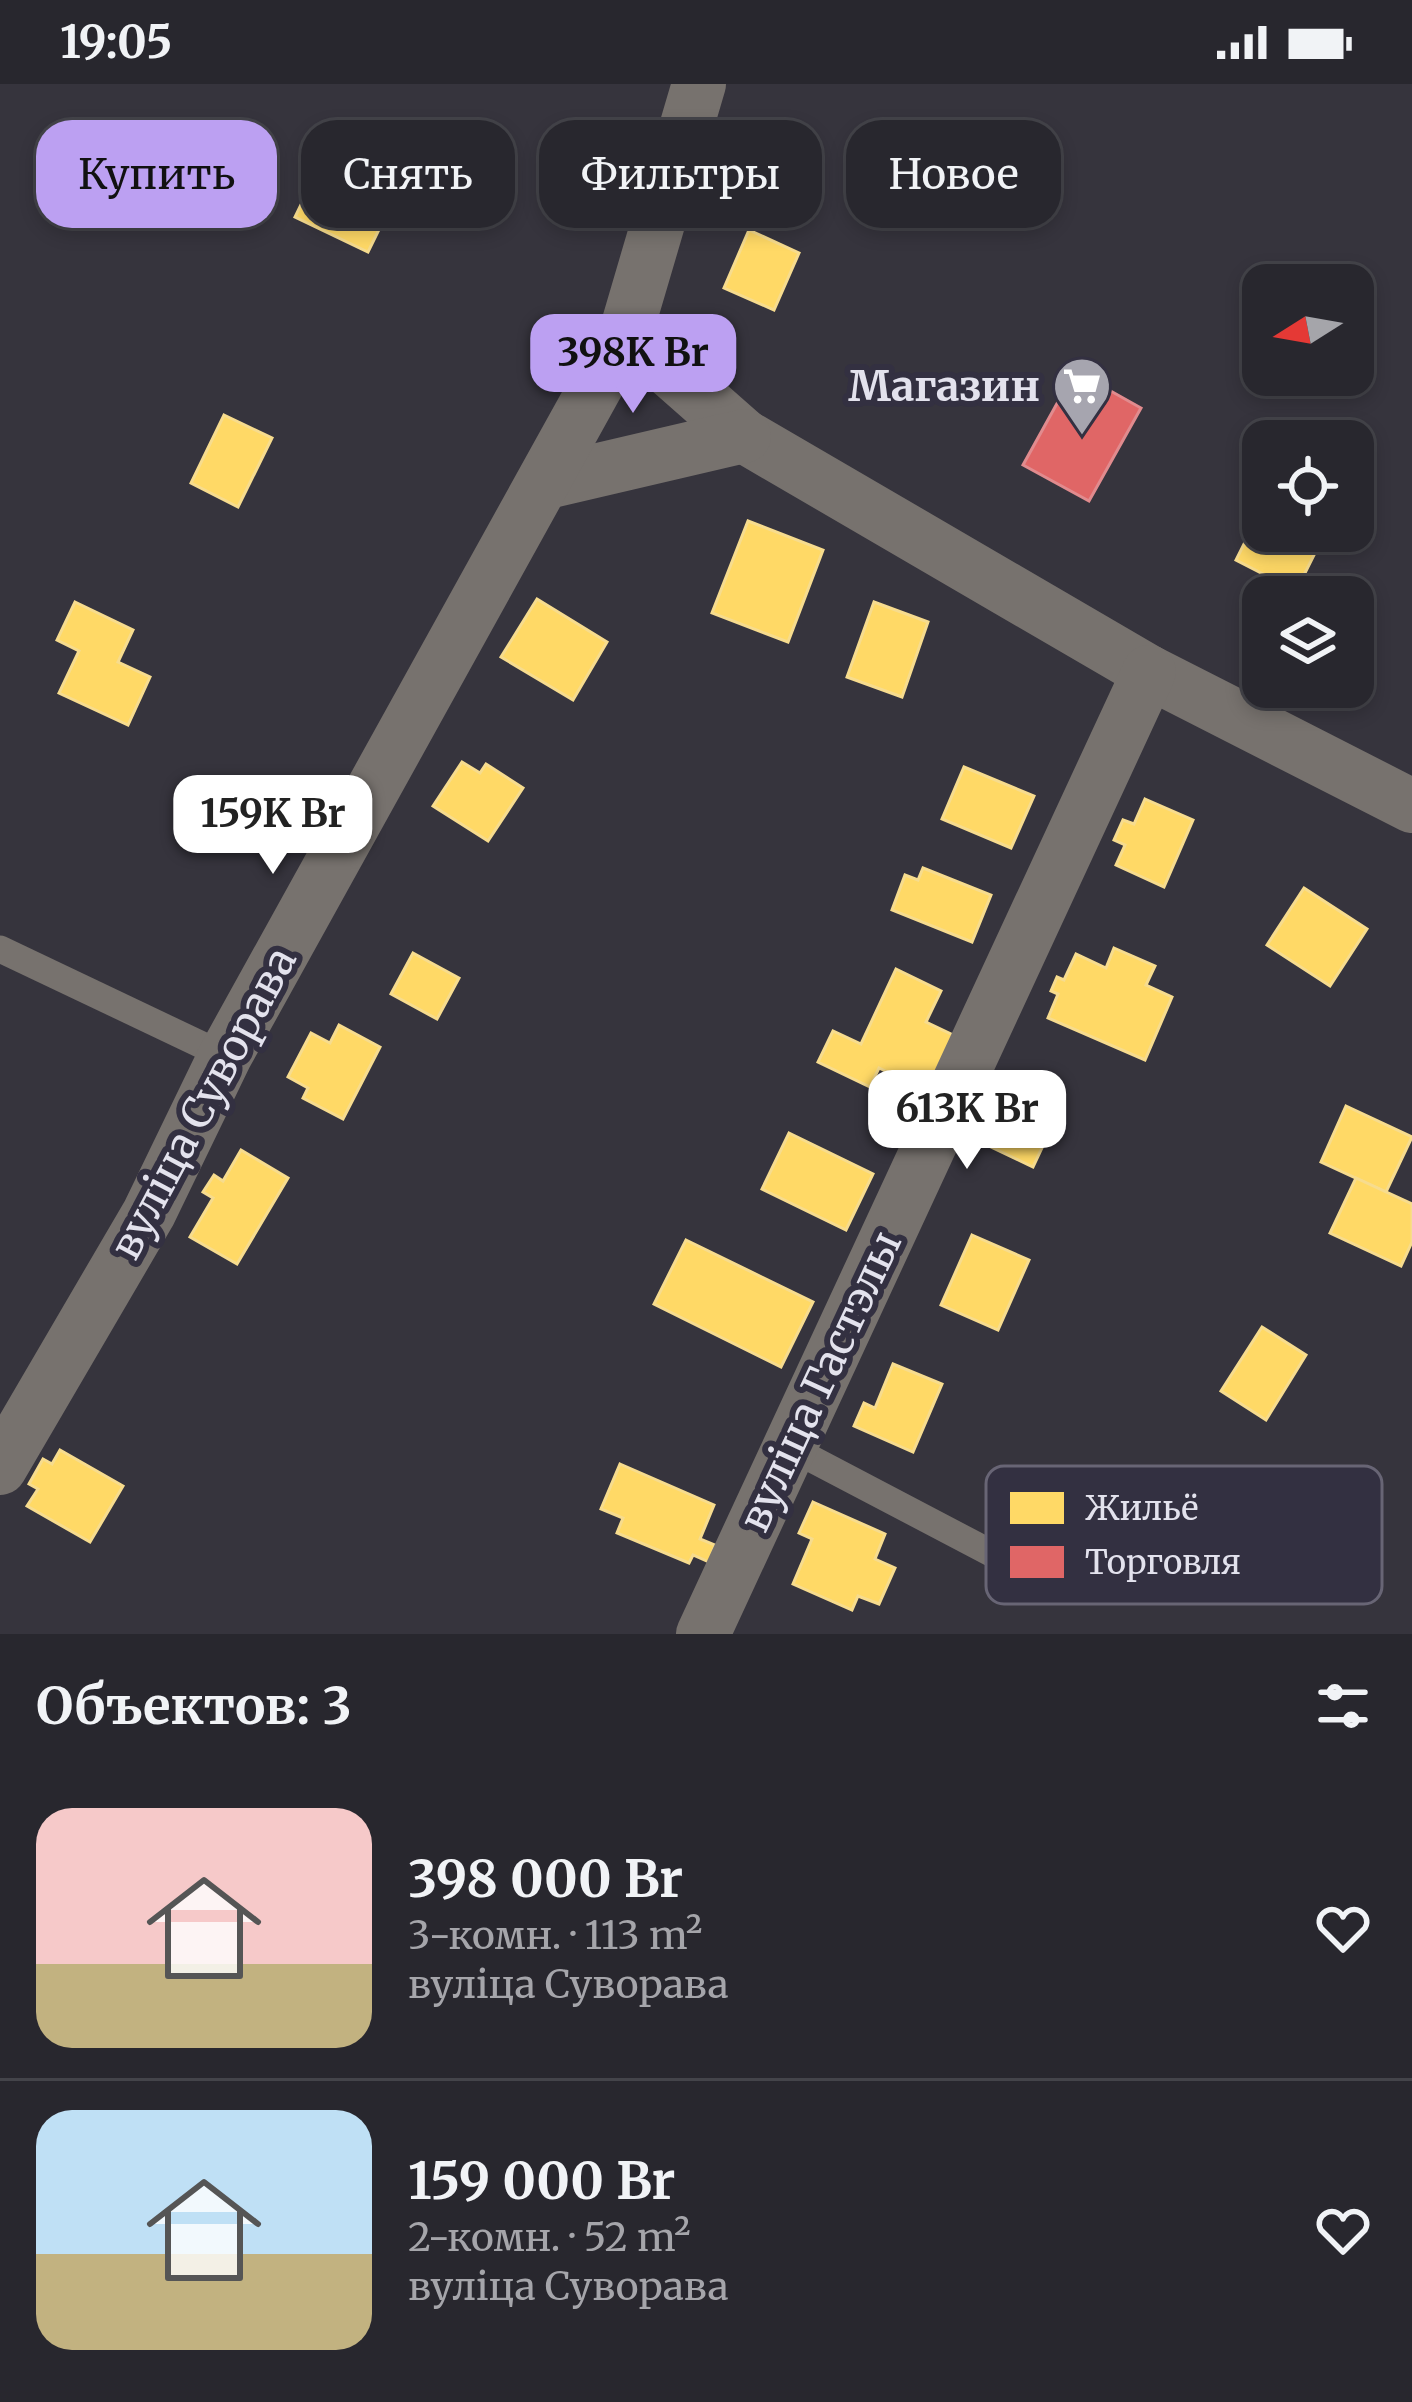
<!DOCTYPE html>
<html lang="ru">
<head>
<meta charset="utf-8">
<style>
	:root { --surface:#28272e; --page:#302f36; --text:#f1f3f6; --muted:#a5a5aa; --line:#44444a; --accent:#bca0f2 }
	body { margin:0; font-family:Merriweather,serif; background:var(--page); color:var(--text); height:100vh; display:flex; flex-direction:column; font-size:45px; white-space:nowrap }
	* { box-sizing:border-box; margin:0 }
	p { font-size:39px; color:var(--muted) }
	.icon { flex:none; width:66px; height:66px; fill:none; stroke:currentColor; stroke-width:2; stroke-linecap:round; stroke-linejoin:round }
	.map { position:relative; height:1550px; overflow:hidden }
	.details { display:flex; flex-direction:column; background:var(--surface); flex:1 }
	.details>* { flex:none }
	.hud { position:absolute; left:36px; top:36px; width:1341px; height:108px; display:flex; gap:24px }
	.needle { width:78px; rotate:259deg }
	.controls { position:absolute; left:1242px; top:180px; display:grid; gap:24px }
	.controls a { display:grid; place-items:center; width:132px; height:132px; border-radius:24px; background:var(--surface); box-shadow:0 6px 18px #0003,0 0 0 3px var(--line); font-size:60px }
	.price { position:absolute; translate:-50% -102px; padding:0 27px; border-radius:24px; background:#fff; color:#222; font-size:39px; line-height:78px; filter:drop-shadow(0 3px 6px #0008) }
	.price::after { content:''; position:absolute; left:50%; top:72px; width:36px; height:27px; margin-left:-18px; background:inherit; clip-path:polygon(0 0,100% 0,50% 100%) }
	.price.on { background:var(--accent); color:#111 }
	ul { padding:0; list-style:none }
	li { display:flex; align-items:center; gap:36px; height:300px; padding:0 36px }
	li+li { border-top:3px solid var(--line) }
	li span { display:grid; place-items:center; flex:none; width:336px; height:240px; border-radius:36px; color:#555 }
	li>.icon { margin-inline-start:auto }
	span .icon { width:144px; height:144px; fill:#fffc; stroke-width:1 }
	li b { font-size:51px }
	h2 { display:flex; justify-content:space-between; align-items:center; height:144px; padding:0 36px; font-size:51px }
	.pill { padding:0 42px; border-radius:36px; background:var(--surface); box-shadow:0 6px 18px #0003,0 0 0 3px var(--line); font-size:42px; line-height:108px }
	.pill.on { background:var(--accent); color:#111 }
	.status { display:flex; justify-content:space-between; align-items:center; height:84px; padding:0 60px; background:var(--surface); direction:ltr }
	.status svg { height:33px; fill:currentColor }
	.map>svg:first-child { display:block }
	.homes { fill:#ffd966; stroke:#f7dc8e; stroke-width:3 }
	.shops { fill:#e06666; stroke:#e18b8e; stroke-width:3 }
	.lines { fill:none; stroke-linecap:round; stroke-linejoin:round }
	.lane { stroke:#77726e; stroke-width:27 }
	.street { stroke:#77726e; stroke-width:54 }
	.labels { text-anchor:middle; stroke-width:12; stroke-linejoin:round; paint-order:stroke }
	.poi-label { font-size:42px; font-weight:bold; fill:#e3e2ed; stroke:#333041; text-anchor:end }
	.street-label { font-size:42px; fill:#e3e2ed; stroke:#333041 }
	.key { fill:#333041; stroke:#686575; stroke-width:3 }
	.key-label { font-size:33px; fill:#e3e2ed }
</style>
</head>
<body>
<div class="status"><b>19:05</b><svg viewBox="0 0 49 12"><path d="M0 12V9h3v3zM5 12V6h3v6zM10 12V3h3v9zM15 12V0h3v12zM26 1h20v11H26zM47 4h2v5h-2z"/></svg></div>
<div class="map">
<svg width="1412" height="1550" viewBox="0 0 1412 1550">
	<rect width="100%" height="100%" fill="#36343d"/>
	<g class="homes">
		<polygon points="325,71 398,107 368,168 295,133"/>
		<polygon points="749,146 799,169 774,226 724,204"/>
		<polygon points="224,331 272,354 238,423 191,399"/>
		<polygon points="1263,422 1263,447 1326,447 1296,507 1236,476"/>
		<polygon points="748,437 823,466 788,558 712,529"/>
		<polygon points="537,515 607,558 573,616 501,573"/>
		<polygon points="75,518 133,546 118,578 150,593 128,641 59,609 79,567 57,556"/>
		<polygon points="874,518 928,538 902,613 847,593"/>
		<polygon points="462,678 480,689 486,680 523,704 488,757 433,722"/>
		<polygon points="964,683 1034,712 1011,764 942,735"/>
		<polygon points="1145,715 1193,736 1164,803 1116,781 1125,761 1114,756 1123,736 1134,740"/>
		<polygon points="923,784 991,811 972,858 892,826 905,791 918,796"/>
		<polygon points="1304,804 1367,845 1330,902 1267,861"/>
		<polygon points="1114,864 1155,882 1146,901 1172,913 1145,976 1048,934 1058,910 1051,907 1057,893 1064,896 1076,870 1106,884"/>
		<polygon points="413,869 459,894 437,935 391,910"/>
		<polygon points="896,885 941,907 926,938 953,951 927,1007 879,984 870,1003 818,978 833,947 861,960"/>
		<polygon points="339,941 380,963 343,1035 303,1014 308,1004 288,993 311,949 330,959"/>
		<polygon points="1019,999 1063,1019 1033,1083 989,1062"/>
		<polygon points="1346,1022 1412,1053 1386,1108 1321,1078"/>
		<polygon points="789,1049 873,1090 846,1146 762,1105"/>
		<polygon points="241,1066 288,1094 237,1180 190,1153 213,1114 203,1108 214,1091 223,1097"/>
		<polygon points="1356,1094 1412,1120 1412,1158 1401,1182 1330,1149"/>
		<polygon points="972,1151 1029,1176 998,1246 941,1221"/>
		<polygon points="686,1156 813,1218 781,1283 654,1220"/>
		<polygon points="1262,1243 1306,1271 1266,1336 1221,1307"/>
		<polygon points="893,1280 942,1300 913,1368 854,1342 864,1319 875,1324"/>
		<polygon points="60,1366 123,1402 90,1458 27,1422 38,1405 29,1400 43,1375 52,1380"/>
		<polygon points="620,1380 714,1421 700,1455 715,1461 709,1478 693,1471 689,1479 617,1449 623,1434 601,1425"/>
		<polygon points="813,1418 885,1450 875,1475 895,1484 879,1520 858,1512 852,1526 793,1500 812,1455 799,1449"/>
	</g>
	<polygon class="shops" points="1075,287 1141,324 1089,417 1023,381"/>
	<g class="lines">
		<g class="lane">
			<polyline points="0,865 225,972"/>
			<polyline points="789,1363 1010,1479"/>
		</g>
		<g class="street">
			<polyline points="626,248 744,352 1149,588 1412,722"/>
			<polyline points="543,399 744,352"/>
			<polyline points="0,1384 149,1129 225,972 626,248 699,0"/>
			<polyline points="703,1550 1149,588"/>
		</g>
	</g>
	<defs>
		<symbol id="supermarket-pin" viewBox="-11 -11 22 30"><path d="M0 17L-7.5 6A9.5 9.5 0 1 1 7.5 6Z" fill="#a6a5af" stroke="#333041"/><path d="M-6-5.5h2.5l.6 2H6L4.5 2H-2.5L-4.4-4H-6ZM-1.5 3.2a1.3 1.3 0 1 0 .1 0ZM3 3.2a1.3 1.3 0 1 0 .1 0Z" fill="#fff"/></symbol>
	</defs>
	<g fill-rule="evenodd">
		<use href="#supermarket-pin" x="1049" y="269" width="66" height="90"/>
	</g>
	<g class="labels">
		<g class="poi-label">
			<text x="1040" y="317">Магазин</text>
		</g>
		<g class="street-label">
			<text transform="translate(203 1019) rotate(-62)" y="15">вуліца Суворава</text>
			<text transform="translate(820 1297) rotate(-65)" y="15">вуліца Гастэлы</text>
		</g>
	</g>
	<rect x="986" y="1382" width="396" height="138" rx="18" class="key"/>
	<rect x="1010" y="1408" width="54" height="32" fill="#ffd966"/>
	<rect x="1010" y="1462" width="54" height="32" fill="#e06666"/>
	<g class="key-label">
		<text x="1085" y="1436">Жильё</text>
		<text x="1085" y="1490">Торговля</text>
	</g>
</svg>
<div class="controls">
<a><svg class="needle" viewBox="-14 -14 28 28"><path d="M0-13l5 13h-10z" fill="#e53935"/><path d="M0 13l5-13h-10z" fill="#a5a5aa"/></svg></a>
<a><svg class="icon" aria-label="locate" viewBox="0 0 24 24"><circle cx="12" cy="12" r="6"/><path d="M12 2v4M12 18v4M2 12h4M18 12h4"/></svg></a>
<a><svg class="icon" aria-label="layers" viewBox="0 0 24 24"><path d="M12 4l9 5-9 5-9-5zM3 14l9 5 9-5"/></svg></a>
</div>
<b class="price on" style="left:633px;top:332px">398K Br</b>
<b class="price" style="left:273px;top:793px">159K Br</b>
<b class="price" style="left:967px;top:1088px">613K Br</b>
<div class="hud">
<a class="pill on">Купить</a>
<a class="pill">Снять</a>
<a class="pill">Фильтры</a>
<a class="pill">Новое</a>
</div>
</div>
<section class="details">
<h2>Объектов: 3<svg class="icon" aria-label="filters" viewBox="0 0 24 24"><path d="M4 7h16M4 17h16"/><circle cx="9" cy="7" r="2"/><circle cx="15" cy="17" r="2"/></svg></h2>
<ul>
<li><span style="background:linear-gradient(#f6c9c9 65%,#c2b280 0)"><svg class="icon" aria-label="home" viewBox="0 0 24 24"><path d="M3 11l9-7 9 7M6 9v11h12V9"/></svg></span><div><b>398 000 Br</b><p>3-комн. · 113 m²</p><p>вуліца Суворава</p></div><svg class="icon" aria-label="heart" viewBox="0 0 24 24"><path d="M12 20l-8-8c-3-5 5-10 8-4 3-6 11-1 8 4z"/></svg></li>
<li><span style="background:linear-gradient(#bfe0f5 60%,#c2b280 0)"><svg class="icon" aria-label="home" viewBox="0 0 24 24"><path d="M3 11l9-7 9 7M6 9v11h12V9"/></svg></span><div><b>159 000 Br</b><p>2-комн. · 52 m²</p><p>вуліца Суворава</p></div><svg class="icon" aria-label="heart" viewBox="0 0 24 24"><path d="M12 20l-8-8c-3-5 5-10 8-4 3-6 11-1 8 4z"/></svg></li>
</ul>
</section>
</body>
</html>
